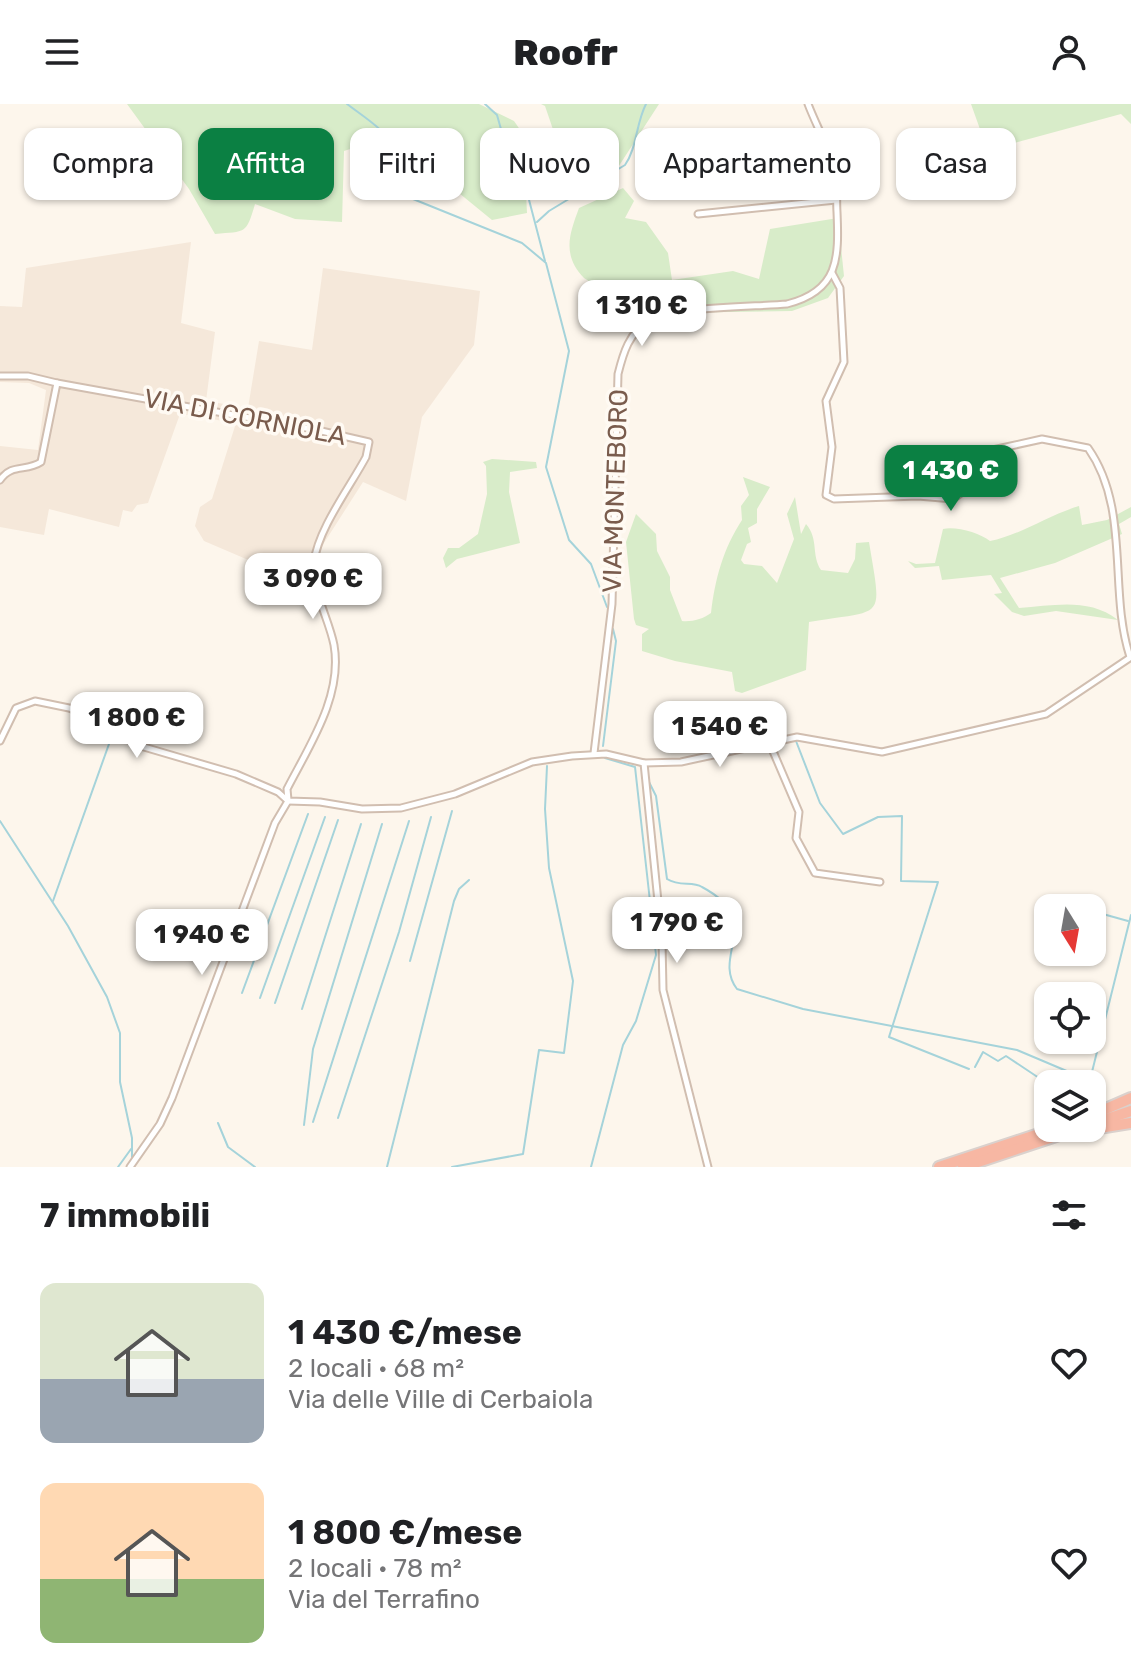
<!DOCTYPE html>
<html lang="it">
<head>
<meta charset="utf-8">
<style>
	:root { --surface:#fff; --page:#f6f6f6; --text:#202124; --muted:#757577; --accent:#0b8043 }
	body { margin:0; font-family:Rubik,sans-serif; background:var(--page); color:var(--text); height:100vh; display:flex; flex-direction:column; font-size:30px; white-space:nowrap }
	* { box-sizing:border-box; margin:0 }
	p { font-size:26px; color:var(--muted) }
	.icon { flex:none; width:44px; height:44px; fill:none; stroke:currentColor; stroke-width:2; stroke-linecap:round; stroke-linejoin:round }
	.map { position:relative; height:1063px; overflow:hidden }
	.sheet { display:flex; flex-direction:column; background:var(--surface); flex:1 }
	.sheet>* { flex:none }
	.hud { position:absolute; left:24px; top:24px; width:1084px; height:72px; display:flex; gap:16px }
	.needle { width:52px; rotate:169deg }
	.fabs { position:absolute; left:1034px; top:790px; display:grid; gap:16px }
	.fabs a { display:grid; place-items:center; width:72px; height:72px; border-radius:16px; background:var(--surface); box-shadow:0 2px 6px #0004; font-size:40px }
	.price { position:absolute; translate:-50% -68px; padding:0 18px; border-radius:16px; background:#fff; color:#222; font-size:26px; line-height:52px; filter:drop-shadow(0 2px 4px #0008) }
	.price::after { content:''; position:absolute; left:50%; top:48px; width:24px; height:18px; margin-left:-12px; background:inherit; clip-path:polygon(0 0,100% 0,50% 100%) }
	.price.on { background:var(--accent); color:#fff }
	ul { padding:0; list-style:none }
	li { display:flex; align-items:center; gap:24px; height:200px; padding:0 40px }
	li span { display:grid; place-items:center; flex:none; width:224px; height:160px; border-radius:16px; color:#555 }
	li>.icon { margin-inline-start:auto }
	span .icon { width:96px; height:96px; fill:#fffc; stroke-width:1 }
	li b { font-size:34px }
	h2 { display:flex; justify-content:space-between; align-items:center; height:96px; padding:0 40px; font-size:34px }
	.tag { padding:0 28px; border-radius:16px; background:var(--surface); box-shadow:0 2px 6px #0004; font-size:28px; line-height:72px }
	.tag.on { background:var(--accent); color:#fff }
	header { display:flex; justify-content:space-between; align-items:center; height:104px; padding:0 40px; background:var(--surface); font-size:36px; font-weight:800 }
	.map>svg:first-child { display:block }
	.residential { fill:#f5e8da }
	.green { fill:#d8ecc9 }
	.lines { fill:none; stroke-linecap:round; stroke-linejoin:round }
	.stream { stroke:#a5d3da; stroke-width:2 }
	.street-casing { stroke:#d1beb0; stroke-width:9 }
	.highway-casing { stroke:#dad1cd; stroke-width:14 }
	.street { stroke:#fff; stroke-width:5 }
	.highway { stroke:#f7b7a3; stroke-width:10 }
	.labels { text-anchor:middle; stroke-width:7; stroke-linejoin:round; paint-order:stroke }
	.street-label { font-size:26px; fill:#7a5c4d; stroke:#fffaf3 }
</style>
</head>
<body>
<header><svg class="icon" aria-label="menu" viewBox="0 0 24 24"><path d="M4 6h16M4 12h16M4 18h16"/></svg>Roofr<svg class="icon" aria-label="person" viewBox="0 0 24 24"><circle cx="12" cy="8" r="4"/><path d="M4 21q1-7 8-7t8 7"/></svg></header>
<div class="map">
<svg width="1131" height="1063" viewBox="0 0 1131 1063">
	<rect width="100%" height="100%" fill="#fdf6ec"/>
	<polygon class="residential" points="191,138 181,219 215,228 206,297 248,304 259,237 312,246 323,164 480,187 474,241 422,313 406,397 363,378 324,439 305,480 204,437 195,422 200,403 212,395 236,319 180,310 148,399 137,401 132,408 123,406 119,423 49,405 44,431 0,423 0,342 38,346 46,286 29,279 0,278 0,202 22,203 26,164"/>
	<g class="green">
		<path d="M127,0h352l35,17 9,13 4,79 -35,7 -60,-49 -60,-29 -28,9 -2,71 -47,-3 -40,-15c-9,31 -9,27 -40,30l-26,-45z"/>
		<polygon points="541,0 659,0 613,71 575,90 545,2"/>
		<polygon points="971,0 1131,0 1131,26 1131,20 1121,10 1007,41 1001,24 981,28"/>
		<path d="M623,84l11,13 -9,17 21,4 22,31 4,27 61,-9 26,8 11,-50 68,-11 6,58 -16,22 -36,13 -132,2 -14,4 -62,-39c-22,-23 -15,-43 -5,-70z"/>
		<polygon points="492,355 536,358 537,364 510,368 509,388 520,439 457,455 446,464 443,454 448,444 459,444 478,430 487,390 486,362 483,358"/>
		<path d="M743,373l27,10 -13,22v14l-9,5 3,14 -4,2 -6,16 3,4 18,2 15,17 17,-44 -7,-25 8,-17 6,37 5,-10c13,15 5,31 15,46l27,3 7,-14 1,-16 13,-1c13,80 17,67 -60,80l-3,48 -64,23 -7,-2 -3,-19 -57,-11 -33,-10v-17l7,-5 -13,-4 -2,-6 -8,-77 10,-28 20,20 1,17 13,26v13l12,31c10,1 21,-2 29,-8 4,-34 12,-64 31,-93l-1,-14 8,-11z"/>
		<path d="M1079,402l3,19 25,-5 24,-13v10l-12,7 3,10 -67,29 -55,15 19,30c34,-2 69,-11 99,12l-62,-9 -32,5 -12,-4 -18,-18 8,-1 -11,-18 -49,5 -3,-14 -24,2 -7,-7 8,3 19,-1 8,-34c13,-3 37,4 47,12 28,-5 59,-26 89,-35z"/>
	</g>
	<g class="lines">
		<g class="stream">
			<path d="M347,0c17,13 42,28 50,48 7,16 4,33 16,47l109,44 24,20 23,88 -23,116 23,73 22,24 16,43"/>
			<polyline points="485,0 497,11 508,50 528,92 545,157"/>
			<path d="M537,118l12,-11 76,-46c12,-17 11,-42 21,-61"/>
			<polyline points="796,637 820,699 843,730 878,713 902,712 901,777 938,778 889,933 969,965"/>
			<polyline points="603,642 616,537 613,525"/>
			<path d="M649,678l7,14 11,83c13,8 25,2 35,8 64,34 9,68 35,102l66,20 214,41 71,30"/>
			<polyline points="0,717 68,822 107,893 120,929 120,978 132,1034 132,1053"/>
			<polyline points="53,797 109,640"/>
			<polyline points="1065,800 1080,804"/>
			<polyline points="1092,807 1128,817"/>
			<polyline points="410,857 452,707"/>
			<polyline points="242,889 308,710"/>
			<polyline points="260,894 325,713"/>
			<polyline points="275,899 338,716"/>
			<polyline points="302,905 361,720"/>
			<polyline points="975,963 983,948 998,957 1006,952 1048,980"/>
			<polyline points="1089,980 1131,811"/>
			<polyline points="1092,988 1096,997"/>
			<polyline points="1048,1013 1048,1012"/>
			<polyline points="338,1014 399,828 431,713"/>
			<polyline points="313,1018 409,717"/>
			<polyline points="218,1019 228,1043 255,1063"/>
			<polyline points="304,1021 313,945 382,720"/>
			<polyline points="118,1063 131,1045"/>
			<polyline points="387,1063 454,797 459,785 469,776"/>
			<polyline points="452,1063 523,1050 539,946 564,949 573,877 549,764 545,705 547,662"/>
			<polyline points="591,1063 623,941 636,917 656,851 635,663 605,654"/>
		</g>
		<defs>
			<g id="street">
				<polyline points="698,110 836,96"/>
				<path d="M832,169l8,15 4,74 -18,39 6,46 -6,48 8,4 84,-3 35,3 8,-6 -2,-27 29,-15 54,-12 46,9c43,61 20,142 42,209"/>
				<polyline points="0,272 28,272 57,279"/>
				<path d="M0,376c12,-17 26,-8 41,-18l16,-79 260,47 52,12 -3,15c-16,30 -48,72 -52,105 -3,27 15,57 20,83 9,51 -25,101 -47,144l1,11"/>
				<polyline points="0,637 16,604 35,597 69,604 90,612 137,641 236,670 278,688 288,697 320,698 362,705 401,704 455,690 532,658 572,652 606,650 644,659 681,658 797,633 882,648 1046,610 1131,553"/>
				<polyline points="769,638 799,708 796,734 815,769 880,778"/>
				<path d="M594,649l18,-149 6,-230c5,-20 11,-42 31,-53 24,-15 106,-14 138,-17 52,-13 52,-46 50,-92 -1,-14 1,-30 -3,-44 -6,-22 -18,-43 -26,-64"/>
				<polyline points="644,659 662,837 663,886 708,1063"/>
				<polyline points="130,1063 160,1020 172,994 275,719 288,697"/>
			</g>
			<g id="highway">
				<polyline points="1092,1011 1131,994"/>
				<polyline points="1098,1018 1131,1007"/>
				<polyline points="1074,1028 1131,1019"/>
				<polyline points="939,1063 1057,1024"/>
				<polyline points="963,1063 1080,1024"/>
			</g>
		</defs>
		<use href="#street" class="street-casing"/>
		<use href="#highway" class="highway-casing"/>
		<use href="#street" class="street"/>
		<use href="#highway" class="highway"/>
	</g>
	<g class="labels">
		<g class="street-label">
			<text transform="translate(245 313) rotate(11)" y="9">VIA DI CORNIOLA</text>
			<text transform="translate(615 387) rotate(-88)" y="9">VIA MONTEBORO</text>
		</g>
	</g>
</svg>
<div class="fabs">
<a><svg class="needle" viewBox="-14 -14 28 28"><path d="M0-13l5 13h-10z" fill="#e53935"/><path d="M0 13l5-13h-10z" fill="#757577"/></svg></a>
<a><svg class="icon" aria-label="locate" viewBox="0 0 24 24"><circle cx="12" cy="12" r="6"/><path d="M12 2v4M12 18v4M2 12h4M18 12h4"/></svg></a>
<a><svg class="icon" aria-label="layers" viewBox="0 0 24 24"><path d="M12 4l9 5-9 5-9-5zM3 14l9 5 9-5"/></svg></a>
</div>
<b class="price" style="left:642px;top:244px">1 310 €</b>
<b class="price on" style="left:951px;top:409px">1 430 €</b>
<b class="price" style="left:313px;top:517px">3 090 €</b>
<b class="price" style="left:137px;top:656px">1 800 €</b>
<b class="price" style="left:720px;top:665px">1 540 €</b>
<b class="price" style="left:677px;top:861px">1 790 €</b>
<b class="price" style="left:202px;top:873px">1 940 €</b>
<div class="hud">
<a class="tag">Compra</a>
<a class="tag on">Affitta</a>
<a class="tag">Filtri</a>
<a class="tag">Nuovo</a>
<a class="tag">Appartamento</a>
<a class="tag">Casa</a>
</div>
</div>
<section class="sheet">
<h2>7 immobili<svg class="icon" aria-label="filters" viewBox="0 0 24 24"><path d="M4 7h16M4 17h16"/><circle cx="9" cy="7" r="2"/><circle cx="15" cy="17" r="2"/></svg></h2>
<ul>
<li><span style="background:linear-gradient(#dfe7d0 60%,#9aa5b1 0)"><svg class="icon" aria-label="home" viewBox="0 0 24 24"><path d="M3 11l9-7 9 7M6 9v11h12V9"/></svg></span><div><b>1 430 €/mese</b><p>2 locali · 68 m²</p><p>Via delle Ville di Cerbaiola</p></div><svg class="icon" aria-label="heart" viewBox="0 0 24 24"><path d="M12 20l-8-8c-3-5 5-10 8-4 3-6 11-1 8 4z"/></svg></li>
<li><span style="background:linear-gradient(#ffd9b3 60%,#8fb573 0)"><svg class="icon" aria-label="home" viewBox="0 0 24 24"><path d="M3 11l9-7 9 7M6 9v11h12V9"/></svg></span><div><b>1 800 €/mese</b><p>2 locali · 78 m²</p><p>Via del Terrafino</p></div><svg class="icon" aria-label="heart" viewBox="0 0 24 24"><path d="M12 20l-8-8c-3-5 5-10 8-4 3-6 11-1 8 4z"/></svg></li>
</ul>
</section>
</body>
</html>
